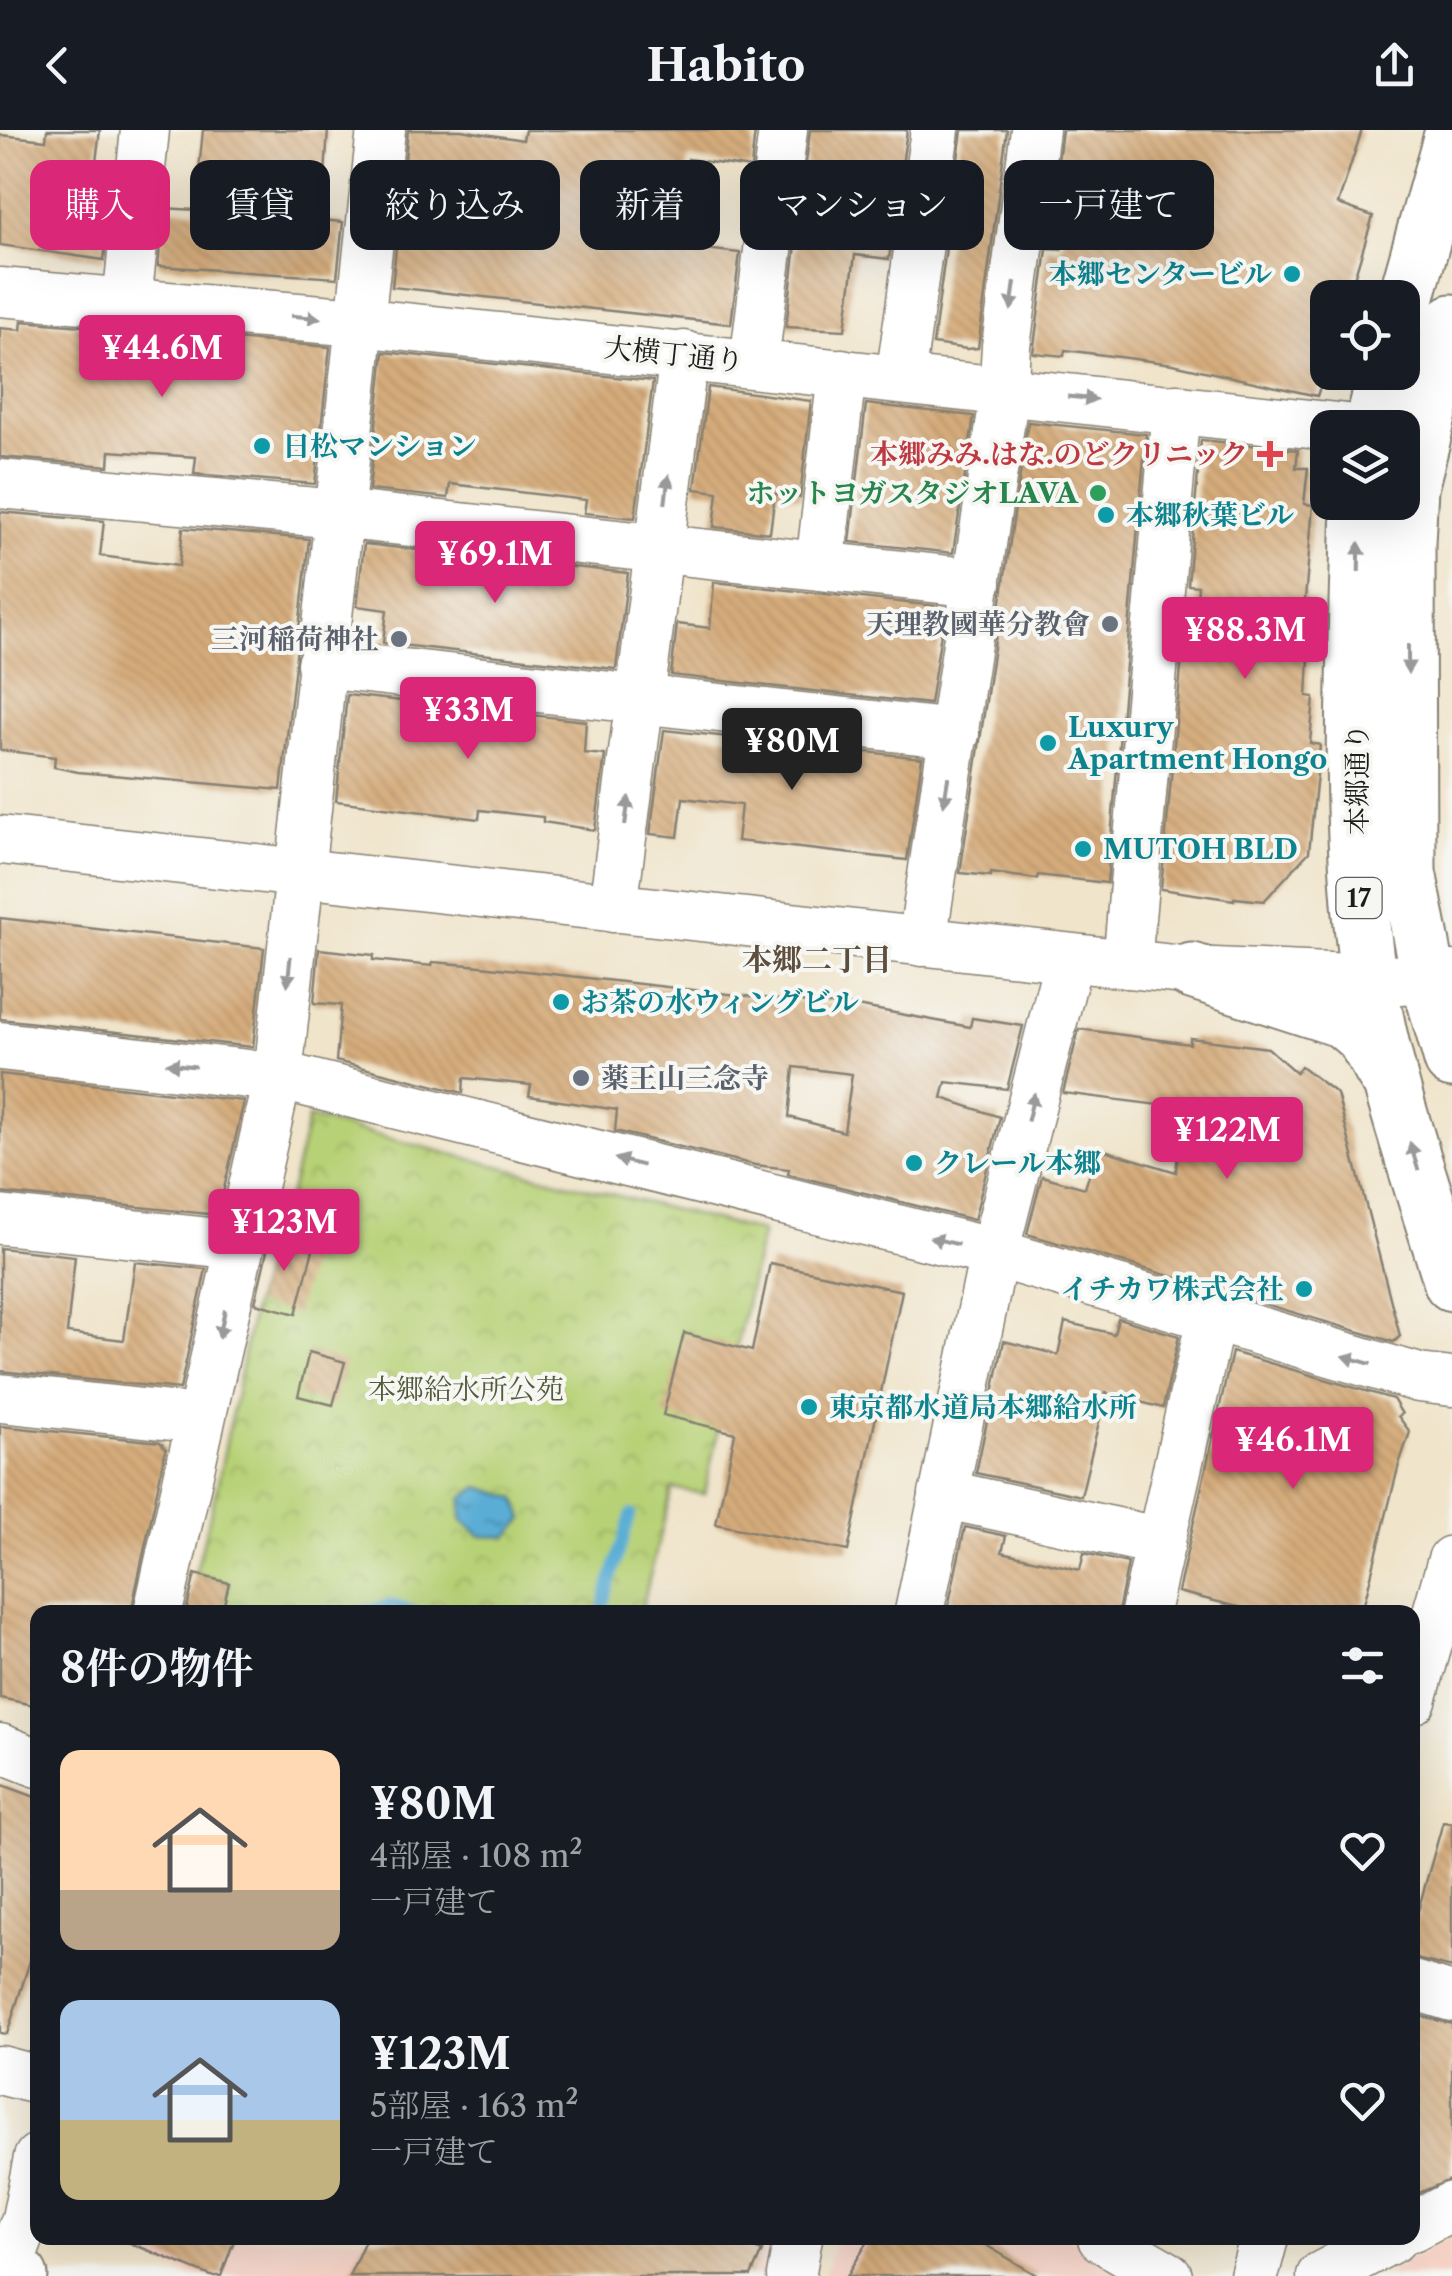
<!DOCTYPE html>
<html lang="ja">
<head>
<meta charset="utf-8">
<style>
	:root { --surface:#171b24; --page:#20242c; --text:#f1f3f6; --muted:#9ea1a6; --accent:#db2777 }
	body { margin:0; font-family:"Libre Caslon Text","Noto Serif JP",serif; background:var(--page); color:var(--text); height:100vh; display:flex; flex-direction:column; font-size:38px; white-space:nowrap }
	* { box-sizing:border-box; margin:0 }
	p { font-size:32px; color:var(--muted) }
	.icon { flex:none; width:55px; height:55px; fill:none; stroke:currentColor; stroke-width:2; stroke-linecap:round; stroke-linejoin:round }
	.map { position:relative; flex:1; overflow:hidden }
	.details { position:absolute; left:30px; top:1475px; width:1390px; height:640px; display:flex; flex-direction:column; background:var(--surface); border-radius:20px; box-shadow:0 10px 40px #0002 }
	.details>* { flex:none }
	.banner { position:absolute; left:30px; top:30px; width:1392px; height:90px; display:flex; gap:20px }
	.buttons { position:absolute; left:1310px; top:150px; display:grid; gap:20px }
	.buttons a { display:grid; place-items:center; width:110px; height:110px; border-radius:20px; background:var(--surface); box-shadow:0 10px 40px #0002; font-size:50px }
	.price { position:absolute; translate:-50% -85px; padding:0 22px; border-radius:10px; background:var(--accent); color:#fff; font-size:32px; line-height:65px; filter:drop-shadow(0 2px 5px #0008) }
	.price::after { content:''; position:absolute; left:50%; top:60px; width:30px; height:22px; margin-left:-15px; background:inherit; clip-path:polygon(0 0,100% 0,50% 100%) }
	.price.selected { background:#222; color:#fff }
	ul { padding:0; list-style:none }
	li { display:flex; align-items:center; gap:30px; height:250px; padding:0 30px }
	li span { display:grid; place-items:center; flex:none; width:280px; height:200px; border-radius:20px; color:#555 }
	li>.icon { margin-inline-start:auto }
	span .icon { width:120px; height:120px; fill:#fffc; stroke-width:1 }
	li b { font-size:42px }
	h2 { display:flex; justify-content:space-between; align-items:center; height:120px; padding:0 30px; font-size:42px }
	.chip { padding:0 35px; border-radius:20px; background:var(--surface); box-shadow:0 10px 40px #0002; font-size:35px; line-height:90px }
	.chip.selected { background:var(--accent); color:#fff }
	header { display:flex; justify-content:space-between; align-items:center; height:130px; padding:0 30px; background:var(--surface); font-size:45px; font-weight:700 }
	.map>svg:first-child { display:block }
	.built { fill:#f6d1c5 }
	.park { fill:url(#park-crowns); stroke:#6a7649; stroke-width:2.5 }
	.water { fill:url(#water-ripples); stroke:#3b6478; stroke-width:2.5 }
	.lines { fill:none; stroke-linecap:round; stroke-linejoin:round }
	.stream { stroke:#5aadd5; stroke-width:11 }
	.building { fill:url(#building-back-hatch); fill-rule:evenodd }
	.minor-casing { stroke:#868073; stroke-width:51 }
	.major-casing { stroke:#868073; stroke-width:59 }
	.highway-casing { stroke:#868073; stroke-width:59 }
	.minor { stroke:#fff; stroke-width:48 }
	.major { stroke:#fff; stroke-width:55 }
	.highway { stroke:#fff; stroke-width:55 }
	.oneway { fill:#999 }
	.culture-dot { fill:#0f9aa8; stroke:#f6f6f2; stroke-width:4 }
	.health-dot { fill:#e0444e; stroke:#f6f6f2; stroke-width:4 }
	.leisure-dot { fill:#2e9e5b; stroke:#f6f6f2; stroke-width:4 }
	.worship-dot { fill:#6b7280; stroke:#f6f6f2; stroke-width:4 }
	.labels { text-anchor:middle; stroke-width:8; stroke-linejoin:round; paint-order:stroke }
	.shield { fill:#f6f6f2; stroke:#5d5d5c; stroke-width:2.5 }
	.shield-label { font-size:25px; font-weight:bold; fill:#1c1c1c }
	.culture-label { font-size:28px; font-weight:bold; fill:#0d838f; stroke:#f6f6f2; text-anchor:start }
	.street-label { font-size:28px; fill:#1c1c1c; stroke:#f6f6f2 }
	.health-label { font-size:28px; font-weight:bold; fill:#be3a42; stroke:#f6f6f2; text-anchor:end }
	.leisure-label { font-size:28px; font-weight:bold; fill:#27864d; stroke:#f6f6f2; text-anchor:end }
	.worship-label { font-size:28px; font-weight:bold; fill:#5b616d; stroke:#f6f6f2; text-anchor:end }
	.park-label { font-size:28px; fill:#525b3c; stroke:#f6f6f2 }
	.neighbourhood-label { font-size:30px; font-weight:bold; fill:#5d4e3e; stroke:#f6f6f2 }
</style>
</head>
<body>
<header><svg class="icon" aria-label="back" viewBox="0 0 24 24"><path d="M15 5l-7 7 7 7"/></svg>Habito<svg class="icon" aria-label="share" viewBox="0 0 24 24"><path d="M12 15V3M7 8l5-5 5 5M5 13v7h14v-7"/></svg></header>
<div class="map">
<svg width="1452" height="2146" viewBox="0 0 1452 2146">
	<defs>
		<pattern id="park-crowns" width="20" height="18" patternUnits="userSpaceOnUse" patternTransform="scale(2.5)"><rect width="20" height="18" fill="#b7d176"/><path d="M2 6a3 3 0 1 1 6 0M12 15a3 3 0 1 1 6 0" fill="none" stroke="#9db366"/></pattern>
		<pattern id="water-ripples" width="26" height="14" patternUnits="userSpaceOnUse" patternTransform="scale(2.5)"><rect width="26" height="14" fill="#5aadd5"/><path d="M2 4q2-2 4 0t4 0M15 11q2-2 4 0t4 0" fill="none" stroke="#4a8cac"/></pattern>
		<pattern id="building-back-hatch" width="6" height="6" patternUnits="userSpaceOnUse" patternTransform="scale(2.5)"><rect width="6" height="6" fill="#d5ac7c"/><path d="M-1 5l2 2M0 0l6 6M5-1l2 2" fill="none" stroke="#b6936b"/></pattern>
	</defs>
	<rect width="100%" height="100%" fill="#f6f6f2"/>
	<filter id="ink" filterUnits="userSpaceOnUse"><feTurbulence type="fractalNoise" baseFrequency=".01" numOctaves="2"/><feDisplacementMap in="SourceGraphic" scale="20" xChannelSelector="R" yChannelSelector="G"/><feConvolveMatrix kernelMatrix="1 2 1 2 8 2 1 2 1" color-interpolation-filters="sRGB"/></filter>
	<filter id="wash" filterUnits="userSpaceOnUse"><feTurbulence type="fractalNoise" baseFrequency=".0048" numOctaves="4" result="noise"/><feDisplacementMap in="SourceGraphic" scale="40" xChannelSelector="R" yChannelSelector="G"/><feGaussianBlur stdDeviation="2.25" result="paint"/><feColorMatrix in="noise" values="0 0 0 0 0 0 0 0 0 0 0 0 0 0 0 0 0 1.4 0 .05"/><feComposite in="paint" operator="in"/></filter>
	<g filter="url(#wash)">
		<rect width="100%" height="100%" fill="#f0e4ca"/>
		<g class="built">
			<polygon points="1452,2105 1452,2146 1382,2146"/>
			<polygon points="94,2108 783,2108 777,2146 192,2146"/>
			<polygon points="834,2108 1072,2108 1141,2146 825,2146"/>
		</g>
		<polygon class="park" points="308,988 762,1102 704,1364 672,1358 641,1482 222,1482 229,1453 195,1444 217,1357 254,1173 273,1104 284,1087"/>
		<polygon class="water" points="479,1357 516,1368 524,1389 507,1407 481,1406 462,1390 462,1369"/>
		<g class="lines">
			<g class="stream">
				<polyline points="359,1482 393,1475 414,1482"/>
				<polyline points="601,1482 631,1384"/>
			</g>
		</g>
		<g id="blocks">
			<g class="building">
				<polygon points="47,0 100,0 91,71 110,72 104,130 0,115 0,5 46,10"/>
				<polygon points="203,0 328,0 322,90 343,92 337,148 158,136 164,78 195,80"/>
				<polygon points="408,0 461,0 523,10 525,0 755,0 751,38 688,29 678,116 740,123 731,194 392,157"/>
				<polygon points="810,0 907,0 889,129 855,125 845,200 786,197"/>
				<polygon points="962,0 1007,0 978,218 967,219 933,214"/>
				<polygon points="1062,0 1362,0 1338,74 1373,86 1348,168 1328,168 1328,233 1317,266 1173,234 1065,220 1064,226 1033,223 1047,119 1061,120 1077,52 1056,47"/>
				<polygon points="22,191 330,217 315,354 194,344 196,327 110,321 109,336 0,327 0,198 21,200"/>
				<polygon points="384,222 653,251 635,388 584,383 586,370 450,354 448,368 369,360"/>
				<polygon points="708,257 811,271 800,368 775,364 770,403 714,397 718,362 695,359"/>
				<polygon points="866,274 974,286 953,423 850,412"/>
				<polygon points="1028,292 1146,304 1107,753 1038,745 1037,749 991,743 991,746 960,743"/>
				<polygon points="1201,310 1298,320 1296,338 1308,338 1304,374 1313,375 1305,470 1312,471 1307,566 1314,567 1310,613 1320,615 1309,722 1264,771 1234,768 1234,770 1161,759 1183,515 1194,516 1198,456 1188,455"/>
				<polygon points="0,382 104,391 100,426 179,436 183,398 309,409 281,660 78,642 54,637 55,627 0,620"/>
				<polygon points="364,414 628,443 616,539 383,513 387,480 357,476"/>
				<polygon points="714,452 945,477 930,574 671,545 677,494 710,498"/>
				<polygon points="347,565 586,591 584,623 605,625 595,700 543,692 543,687 480,680 479,689 336,671"/>
				<polygon points="664,600 922,628 907,730 737,711 741,675 683,668 678,707 650,704"/>
				<polygon points="0,788 264,818 253,917 0,889"/>
				<path d="M319,819l55,6 -1,5 59,6 1,-4 48,4 344,39 32,1 113,21 2,-9 51,8 -16,63 -61,-7 -4,16 58,19 -26,103 -186,-46 1,-5 -34,-4 -140,-34 2,-21 -88,-14 2,-11 -67,-7 -1,15 -127,-32 5,-56 -27,-2zM794,937l58,7 -8,58 -55,-15z"/>
				<polygon points="1079,899 1190,914 1190,908 1268,918 1296,943 1301,936 1337,964 1400,1206 1394,1212 1027,1104 1042,1046 1085,1058 1098,1018 1176,1042 1183,978 1063,963"/>
				<polygon points="0,944 244,971 218,1085 0,1063"/>
				<polygon points="271,1104 314,1116 296,1184 255,1173"/>
				<polygon points="0,1118 75,1126 67,1203 124,1210 135,1132 206,1139 180,1259 0,1241"/>
				<polygon points="770,1133 902,1161 848,1421 716,1394 735,1303 663,1285 684,1203 752,1221"/>
				<polygon points="1118,1188 1179,1206 1163,1278 1106,1263 1081,1366 976,1343 1004,1211 1058,1225 1065,1192 1114,1204"/>
				<polygon points="309,1222 345,1232 333,1275 298,1266"/>
				<polygon points="1232,1222 1393,1269 1402,1284 1398,1286 1410,1302 1399,1334 1362,1482 1259,1482 1178,1462"/>
				<polygon points="0,1296 160,1312 166,1319 131,1482 38,1482 38,1576 0,1568"/>
				<polygon points="965,1397 1006,1406 1002,1422 1080,1440 1084,1423 1128,1433 1118,1482 1091,1482 1067,1477 1065,1482 947,1482"/>
				<polygon points="195,1444 229,1453 222,1482 186,1482"/>
				<polygon points="0,1654 38,1668 38,1805 7,1904 0,1903"/>
				<polygon points="1443,1692 1452,1693 1452,1838 1412,1828 1412,1802"/>
				<polygon points="1412,1884 1452,1894 1452,2049 1412,2066"/>
				<polygon points="118,2108 235,2108 221,2146 211,2146"/>
				<polygon points="366,2108 733,2108 762,2121 751,2146 349,2146"/>
				<polygon points="870,2108 974,2108 1038,2146 847,2146"/>
			</g>
		</g>
	</g>
	<g filter="url(#ink)">
		<use href="#blocks" fill-opacity="0" stroke="#868073" stroke-width="2.5"/>
		<g class="lines">
			<defs>
				<g id="minor">
					<polyline points="0,162 358,192 1347,298"/>
					<polyline points="127,172 145,0"/>
					<polyline points="754,233 783,0"/>
					<polyline points="900,249 935,0"/>
					<polyline points="0,354 338,384 977,453"/>
					<polyline points="820,436 842,243"/>
					<polyline points="321,534 955,604"/>
					<polyline points="0,710 1192,841 1400,850 1452,845"/>
					<polyline points="613,778 684,225"/>
					<polyline points="922,812 1002,282 1006,216 1035,0"/>
					<polyline points="1127,834 1176,278"/>
					<polyline points="0,916 293,949 994,1123 1419,1248 1452,1252"/>
					<polyline points="0,1090 239,1115"/>
					<polyline points="0,1268 200,1289"/>
					<polyline points="943,1364 1161,1412"/>
					<polyline points="158,1482 278,945 381,0"/>
					<polyline points="919,1482 994,1123 1069,828"/>
					<polyline points="1145,1482 1211,1188"/>
					<polyline points="1412,1570 1452,1430"/>
					<polyline points="0,1618 38,1633"/>
					<polyline points="1412,1855 1452,1867"/>
					<polyline points="0,1940 38,1950"/>
					<polyline points="1412,2097 1452,2076"/>
					<polyline points="1102,2108 1168,2146"/>
					<polyline points="7,2141 26,2089 38,2028"/>
					<polyline points="791,2146 798,2108"/>
					<polyline points="1254,2146 1264,2108"/>
					<polyline points="1321,2146 1393,2108"/>
				</g>
				<polyline id="major" points="0,2139 20,2146"/>
				<g id="highway">
					<polyline points="1402,183 1452,5"/>
					<polyline points="1452,192 1410,358 1407,413 1408,742 1428,846 1452,930"/>
					<polyline points="1372,298 1386,242"/>
					<path d="M1360,372c-4,155 -14,319 8,472 15,105 54,208 84,309"/>
					<polyline points="1192,841 1343,890 1363,907 1384,943"/>
				</g>
			</defs>
			<use href="#minor" class="minor-casing"/>
			<use href="#major" class="major-casing"/>
			<use href="#highway" class="highway-casing"/>
			<use href="#minor" class="minor"/>
			<use href="#major" class="major"/>
			<use href="#highway" class="highway"/>
		</g>
		<defs><path id="oneway-solid" d="M-6-.8H1V-3.2L6.5 0L1 3.2V.8H-6Z" transform="scale(2.5)"/></defs>
		<g class="oneway">
			<use href="#oneway-solid" transform="translate(1013 166) rotate(98)"/>
			<use href="#oneway-solid" transform="translate(306 187) rotate(5)"/>
			<use href="#oneway-solid" transform="translate(1082 268) rotate(6)"/>
			<use href="#oneway-solid" transform="translate(667 359) rotate(-83)"/>
			<use href="#oneway-solid" transform="translate(1359 427) rotate(-89)"/>
			<use href="#oneway-solid" transform="translate(1408 529) rotate(90)"/>
			<use href="#oneway-solid" transform="translate(946 661) rotate(99)"/>
			<use href="#oneway-solid" transform="translate(627 681) rotate(-82)"/>
			<use href="#oneway-solid" transform="translate(289 841) rotate(96)"/>
			<use href="#oneway-solid" transform="translate(181 935) rotate(-174)"/>
			<use href="#oneway-solid" transform="translate(1031 977) rotate(-76)"/>
			<use href="#oneway-solid" transform="translate(1414 1026) rotate(-107)"/>
			<use href="#oneway-solid" transform="translate(629 1032) rotate(-166)"/>
			<use href="#oneway-solid" transform="translate(944 1111) rotate(-166)"/>
			<use href="#oneway-solid" transform="translate(222 1194) rotate(102)"/>
			<use href="#oneway-solid" transform="translate(1357 1230) rotate(-164)"/>
		</g>
	</g>
	<g class="culture-dot">
		<circle cx="1292" cy="144" r="10"/>
		<circle cx="262" cy="316" r="10"/>
		<circle cx="1106" cy="385" r="10"/>
		<circle cx="1048" cy="613" r="10"/>
		<circle cx="1083" cy="719" r="10"/>
		<circle cx="561" cy="872" r="10"/>
		<circle cx="914" cy="1033" r="10"/>
		<circle cx="1304" cy="1159" r="10"/>
		<circle cx="809" cy="1277" r="10"/>
	</g>
	<path class="health-dot" d="M1265 309h10v10h10v10h-10v10h-10v-10h-10v-10h10z"/>
	<circle class="leisure-dot" cx="1098" cy="363" r="10"/>
	<g class="worship-dot">
		<circle cx="1110" cy="494" r="10"/>
		<circle cx="399" cy="509" r="10"/>
		<circle cx="581" cy="948" r="10"/>
	</g>
	<g class="labels">
		<rect class="shield" x="1336.5" y="748" width="45" height="40" rx="8"/>
		<g class="shield-label">
			<text x="1359" y="777">17</text>
		</g>
		<g class="culture-label">
			<text x="1272" y="154" text-anchor="end">本郷センタービル</text>
			<text x="282" y="326">日松マンション</text>
			<text x="1126" y="395">本郷秋葉ビル</text>
			<text x="1068" y="607">Luxury<tspan x="1068" dy="32">Apartment Hongo</tspan></text>
			<text x="1103" y="729">MUTOH BLD</text>
			<text x="581" y="882">お茶の水ウィングビル</text>
			<text x="934" y="1043">クレール本郷</text>
			<text x="1284" y="1169" text-anchor="end">イチカワ株式会社</text>
			<text x="829" y="1287">東京都水道局本郷給水所</text>
		</g>
		<g class="street-label">
			<text transform="translate(674 224) rotate(6)" y="10">大横丁通り</text>
			<text transform="translate(1357 649) rotate(-90)" y="10">本郷通り</text>
		</g>
		<g class="health-label">
			<text x="1248" y="334">本郷みみ.はな.のどクリニック</text>
		</g>
		<g class="leisure-label">
			<text x="1078" y="373">ホットヨガスタジオLAVA</text>
		</g>
		<g class="worship-label">
			<text x="1090" y="504">天理教國華分教會</text>
			<text x="379" y="519">三河稲荷神社</text>
			<text x="601" y="958" text-anchor="start">薬王山三念寺</text>
		</g>
		<g class="park-label">
			<text x="466" y="1269">本郷給水所公苑</text>
		</g>
		<g class="neighbourhood-label">
			<text x="817" y="840">本郷二丁目</text>
		</g>
	</g>
</svg>
<div class="buttons">
<a><svg class="icon" aria-label="locate" viewBox="0 0 24 24"><circle cx="12" cy="12" r="6"/><path d="M12 2v4M12 18v4M2 12h4M18 12h4"/></svg></a>
<a><svg class="icon" aria-label="layers" viewBox="0 0 24 24"><path d="M12 4l9 5-9 5-9-5zM3 14l9 5 9-5"/></svg></a>
</div>
<b class="price" style="left:162px;top:270px">¥44.6M</b>
<b class="price" style="left:495px;top:476px">¥69.1M</b>
<b class="price" style="left:1245px;top:552px">¥88.3M</b>
<b class="price" style="left:468px;top:632px">¥33M</b>
<b class="price selected" style="left:792px;top:663px">¥80M</b>
<b class="price" style="left:1227px;top:1052px">¥122M</b>
<b class="price" style="left:284px;top:1144px">¥123M</b>
<b class="price" style="left:1293px;top:1362px">¥46.1M</b>
<div class="banner">
<a class="chip selected">購入</a>
<a class="chip">賃貸</a>
<a class="chip">絞り込み</a>
<a class="chip">新着</a>
<a class="chip">マンション</a>
<a class="chip">一戸建て</a>
</div>
<section class="details">
<h2>8件の物件<svg class="icon" aria-label="filters" viewBox="0 0 24 24"><path d="M4 7h16M4 17h16"/><circle cx="9" cy="7" r="2"/><circle cx="15" cy="17" r="2"/></svg></h2>
<ul>
<li><span style="background:linear-gradient(#ffd9b3 70%,#b9a48a 0)"><svg class="icon" aria-label="home" viewBox="0 0 24 24"><path d="M3 11l9-7 9 7M6 9v11h12V9"/></svg></span><div><b>¥80M</b><p>4部屋 · 108 m²</p><p>一戸建て</p></div><svg class="icon" aria-label="heart" viewBox="0 0 24 24"><path d="M12 20l-8-8c-3-5 5-10 8-4 3-6 11-1 8 4z"/></svg></li>
<li><span style="background:linear-gradient(#a9c7e8 60%,#c2b280 0)"><svg class="icon" aria-label="home" viewBox="0 0 24 24"><path d="M3 11l9-7 9 7M6 9v11h12V9"/></svg></span><div><b>¥123M</b><p>5部屋 · 163 m²</p><p>一戸建て</p></div><svg class="icon" aria-label="heart" viewBox="0 0 24 24"><path d="M12 20l-8-8c-3-5 5-10 8-4 3-6 11-1 8 4z"/></svg></li>
</ul>
</section>
</div>
</body>
</html>
